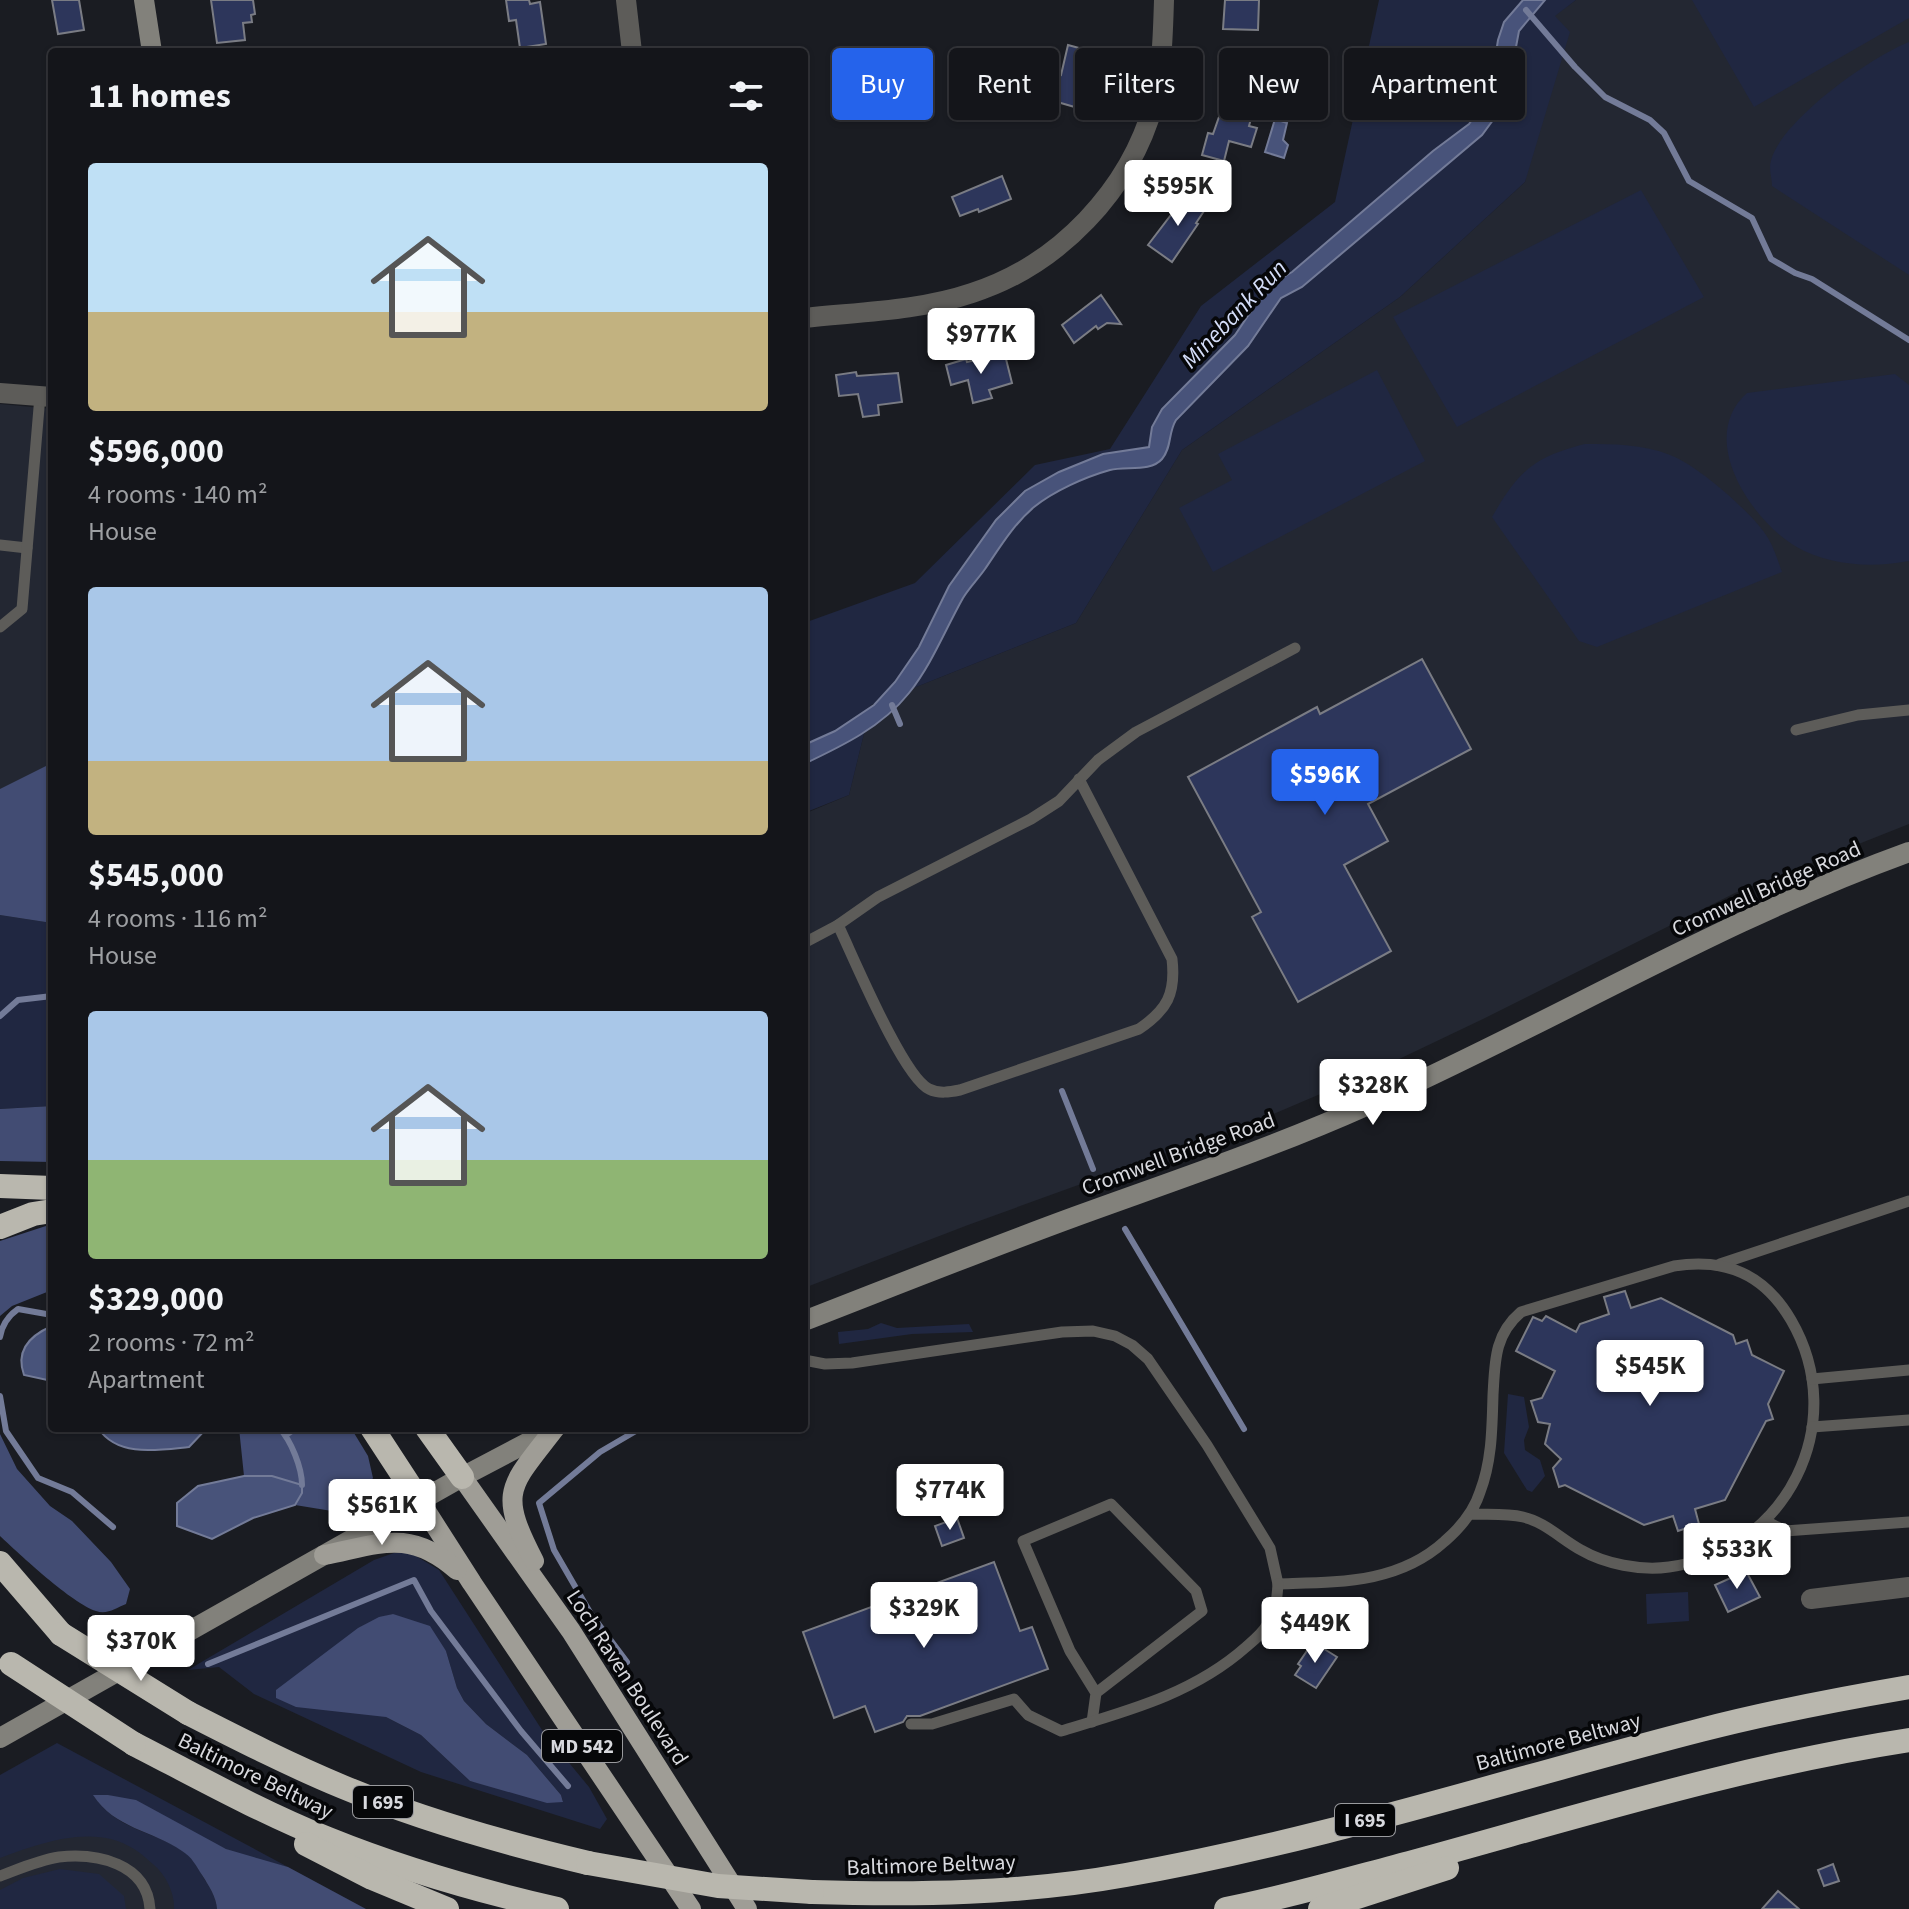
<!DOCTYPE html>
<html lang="en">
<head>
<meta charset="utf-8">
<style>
	:root { --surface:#14151a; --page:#212227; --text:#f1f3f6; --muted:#9d9fa2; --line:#333439; --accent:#2563eb }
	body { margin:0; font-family:"Source Sans 3",sans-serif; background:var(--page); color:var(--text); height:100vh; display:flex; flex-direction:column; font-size:30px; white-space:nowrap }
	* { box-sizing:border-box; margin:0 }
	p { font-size:26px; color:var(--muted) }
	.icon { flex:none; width:44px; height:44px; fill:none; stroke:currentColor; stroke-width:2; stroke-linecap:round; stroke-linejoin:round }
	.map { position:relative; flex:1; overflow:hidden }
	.panel { position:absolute; left:48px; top:48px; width:760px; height:1384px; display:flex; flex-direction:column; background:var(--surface); border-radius:8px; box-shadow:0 2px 6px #0004,0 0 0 2px var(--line) }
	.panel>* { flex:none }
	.guide { position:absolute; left:832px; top:48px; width:760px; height:72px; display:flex; gap:16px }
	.price { position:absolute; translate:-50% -68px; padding:0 18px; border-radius:8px; background:#fff; color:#222; font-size:26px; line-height:52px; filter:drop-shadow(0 2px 4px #0008) }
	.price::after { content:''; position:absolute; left:50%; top:48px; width:24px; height:18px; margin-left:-12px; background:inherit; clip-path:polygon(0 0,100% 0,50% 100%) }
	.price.on { background:var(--accent); color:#fff }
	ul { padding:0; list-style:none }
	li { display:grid; align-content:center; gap:16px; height:424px; padding:0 40px }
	li span { display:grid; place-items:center; height:248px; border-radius:8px; color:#555 }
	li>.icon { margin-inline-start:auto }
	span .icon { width:144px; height:144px; fill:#fffc; stroke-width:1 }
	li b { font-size:34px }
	h2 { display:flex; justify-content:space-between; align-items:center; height:96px; padding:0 40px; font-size:34px }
	.chip { padding:0 28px; border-radius:8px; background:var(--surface); box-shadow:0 2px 6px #0004,0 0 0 2px var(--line); font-size:28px; line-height:72px }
	.chip.on { background:var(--accent); color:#fff }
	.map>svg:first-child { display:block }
	.built { fill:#232732 }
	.green { fill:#202741; fill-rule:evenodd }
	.forest { fill:#424c73 }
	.water { fill:#48537a; stroke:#737b98; stroke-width:2 }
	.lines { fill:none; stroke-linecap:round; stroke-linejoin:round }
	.stream { stroke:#737b98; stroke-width:6 }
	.building { fill:#2d365b; stroke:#7a7c84; stroke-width:2 }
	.lane { stroke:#5d5c59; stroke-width:11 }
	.street { stroke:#5d5c59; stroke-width:20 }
	.secondary { stroke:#82817b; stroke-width:20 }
	.primary { stroke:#9f9d96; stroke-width:20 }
	.highway { stroke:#b9b7ae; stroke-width:24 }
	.highway-bridge { stroke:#b9b7ae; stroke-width:24 }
	.labels { text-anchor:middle; stroke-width:7; stroke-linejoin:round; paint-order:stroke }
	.shield { fill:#060709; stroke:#999a9e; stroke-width:2 }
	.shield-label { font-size:20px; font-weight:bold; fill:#d8d9de }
	.street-label { font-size:22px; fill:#d8d9de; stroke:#060709 }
	.water-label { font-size:24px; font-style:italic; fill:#d4ddf8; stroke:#060709 }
</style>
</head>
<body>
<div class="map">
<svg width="1909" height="1909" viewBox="0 0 1909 1909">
	<rect width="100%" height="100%" fill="#1a1c22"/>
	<g class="built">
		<polygon points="1576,0 1909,0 1909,824 1735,893 1483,1019 1374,1071 1269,1116 968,1225 804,1288 804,814 849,795 871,705 1076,623 1182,450 1400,297 1525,182 1554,16"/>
		<polygon points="0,404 52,409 52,923 0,915"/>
		<polygon points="0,1779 215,1886 215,1909 0,1909"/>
	</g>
	<g class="green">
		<polygon points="1379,0 1576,0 1555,16 1570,32 1525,182 1400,297 1182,450 1076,623 871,705 849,795 804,813 804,623 915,583 1035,465 1110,449 1201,306 1335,202"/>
		<polygon points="1692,0 1909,0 1909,18 1754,107"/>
		<path d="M1909,42v233l-137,-89c0,-6 -2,-13 -2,-19 2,-41 102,-111 139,-125z"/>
		<polygon points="1641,190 1704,297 1457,427 1393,317"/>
		<polygon points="1377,370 1425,461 1213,572 1179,508 1232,480 1218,454"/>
		<path d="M1895,374l14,11v176c-38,7 -80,5 -114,-15 -46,-28 -98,-109 -48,-153z"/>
		<path d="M1585,444c28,0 58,0 85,11 26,9 84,59 98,83 6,10 10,23 14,34l-185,75 -18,-6 -87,-124c26,-45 41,-60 93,-73z"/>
		<polygon points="0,915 52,923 52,1106 0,1109"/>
		<polygon points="881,1323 897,1328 969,1324 973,1332 912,1334 839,1344 838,1332 868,1329"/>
		<polygon points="1508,1394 1524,1397 1529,1427 1524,1440 1525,1450 1540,1460 1545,1476 1532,1492 1527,1490 1504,1453"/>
		<path d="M394,1553h17l28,17 103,160 47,57 18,32 -7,10 -179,-57 -167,-78 -35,-27 -31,3 186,-110zM393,1614l53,37 11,37 7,13 22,23 41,31 34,40 2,6 -93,-20 -49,-46 -35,-18 -59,-63c21,-18 39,-34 66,-40z"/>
		<polygon points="1688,1592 1689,1621 1647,1624 1646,1594"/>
		<path d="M57,1743l231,124 -49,-12 -131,-60 -14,1c21,33 59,35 89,55 10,7 16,19 22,29 6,9 11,18 12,29h-43c1,-15 -8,-34 -20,-44 -6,-5 -13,-12 -20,-16 -40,-26 -94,-6 -134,9v-83z"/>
		<polygon points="60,1869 99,1874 124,1896 126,1909 0,1909 0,1890 23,1878"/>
	</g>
	<g class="forest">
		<polygon points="52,763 52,923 0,915 0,789"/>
		<polygon points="52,1106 52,1162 0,1161 0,1109"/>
		<polygon points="52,1224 52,1290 12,1306 0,1316 0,1241"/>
		<polygon points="239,1428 351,1428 368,1456 373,1478 361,1495 338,1512 295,1505 302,1493 272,1476 244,1476"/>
		<path d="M0,1434l17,35 33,37 22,15 39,41 19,27 -4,15c-10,4 -19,11 -30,7 -23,-7 -77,-57 -96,-75z"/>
		<polygon points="393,1614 430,1626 446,1651 457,1688 464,1701 486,1724 527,1755 561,1795 563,1802 547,1803 470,1781 421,1735 386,1717 296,1707 276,1698 276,1690 358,1628 379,1617"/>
		<path d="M93,1795h15l28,5 90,49 62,18 78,42h-149c-1,-13 -8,-23 -15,-34 -6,-9 -10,-18 -20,-24 -30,-21 -67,-22 -89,-56z"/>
	</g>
	<g class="water">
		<path d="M1523,0h22l-26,31 -11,58 -12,27 -14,19 -180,152 -21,11 -33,48 -72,74c-8,13 -4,27 -14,39 -11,13 -36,7 -52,11 -25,7 -56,21 -76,37 -21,18 -34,40 -49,62 -7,10 -16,19 -22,29 -18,32 -31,66 -54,95 -27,34 -67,53 -105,71v-19l31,-14 39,-26 21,-23 24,-35 30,-61 47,-66 29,-29 34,-19 44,-18 46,-7 3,-20 10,-18 73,-74 33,-49 24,-14 141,-121 36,-27 12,-17 10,-23 7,-44 6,-18z"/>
		<polygon points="1275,119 1287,123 1283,140 1288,145 1284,158 1265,152"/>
		<path d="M52,1326v55l-28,-6c-9,-25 7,-40 28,-49z"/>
		<path d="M98,1428h109l-18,19c-30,3 -71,11 -91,-19z"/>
		<polygon points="244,1476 272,1476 302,1485 302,1493 295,1505 253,1518 212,1539 177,1526 177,1503 198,1486"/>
	</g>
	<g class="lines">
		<g class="stream">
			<polyline points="1526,10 1575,67 1605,97 1650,120 1664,133 1689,181 1752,218 1771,259 1795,273 1812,279 1909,340"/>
			<polyline points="892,705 900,724"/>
			<polyline points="0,1016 18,1000 52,996"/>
			<polyline points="1062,1091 1093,1169"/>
			<polyline points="1125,1229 1244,1429"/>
			<path d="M0,1337c2,-12 8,-21 18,-28l34,6"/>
			<polyline points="0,1396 6,1431 38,1478 72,1492 113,1527"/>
			<path d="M279,1428c12,12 23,40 23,57"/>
			<polyline points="286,1435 296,1428"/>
			<polyline points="627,1662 591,1614 554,1550 539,1503 600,1452 641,1428"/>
			<polyline points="208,1664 414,1580 431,1611 521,1731 568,1786"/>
		</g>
	</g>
	<g class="building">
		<polygon points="52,0 79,0 84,30 58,34"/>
		<polygon points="211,0 253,0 255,14 251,15 252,22 243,23 245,40 217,43"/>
		<polygon points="506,0 529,0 530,4 540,2 546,44 520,48 516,20 509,21"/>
		<polygon points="1225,0 1259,0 1258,30 1223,29"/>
		<polygon points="1068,45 1090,51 1085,71 1088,72 1078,108 1054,101 1057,90 1045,86 1047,76 1052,73 1061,75"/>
		<polygon points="1226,97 1255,104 1249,126 1257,128 1251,147 1229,141 1224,161 1202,155 1208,133 1213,134"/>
		<polygon points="1002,176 1011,199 979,212 978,209 960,216 952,197"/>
		<polygon points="1187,194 1206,208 1196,223 1198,224 1172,262 1148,245"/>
		<polygon points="1101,295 1121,324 1107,323 1098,329 1096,326 1074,343 1062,325"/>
		<polygon points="1005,355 1012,383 989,390 992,398 973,403 968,380 951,385 946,365 966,359 967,362 987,357 988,360"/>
		<polygon points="856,372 857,376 898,373 902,402 878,405 879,415 863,417 858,394 839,396 836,375"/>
		<polygon points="1422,659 1471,749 1368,804 1388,841 1344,865 1391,951 1298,1002 1252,917 1261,912 1188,777 1317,707 1320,714"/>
		<polygon points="1625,1291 1631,1308 1661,1298 1733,1335 1736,1344 1747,1340 1752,1355 1784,1371 1768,1404 1773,1419 1766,1421 1725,1500 1695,1509 1699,1524 1678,1531 1673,1516 1644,1525 1565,1485 1559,1487 1553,1468 1561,1459 1545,1444 1550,1424 1538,1422 1531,1401 1542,1398 1555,1371 1516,1351 1533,1317 1542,1321 1546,1316 1576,1332 1580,1324 1609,1314 1604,1297"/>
		<polygon points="957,1518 964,1538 942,1546 935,1526"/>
		<polygon points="994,1562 1020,1631 1032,1627 1048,1669 920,1716 907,1716 903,1722 875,1732 865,1706 834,1718 803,1632"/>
		<polygon points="1746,1571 1760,1597 1728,1612 1715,1585"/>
		<polygon points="1313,1642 1337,1657 1316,1688 1295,1675 1301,1666 1298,1664"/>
		<polygon points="1833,1864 1839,1881 1824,1886 1818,1870"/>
		<polygon points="1778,1891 1799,1909 1762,1909"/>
	</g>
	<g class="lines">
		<g class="lane">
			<polyline points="0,545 27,548"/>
			<polyline points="0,627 22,609 40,396"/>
			<polyline points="1796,730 1858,715 1909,710"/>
			<path d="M838,925c15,31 65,152 91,164 10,5 21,3 31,1l179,-61c28,-19 37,-35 33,-70l-93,-180"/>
			<polyline points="804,943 838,925 878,897 1031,819 1059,801 1098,760 1136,732 1295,648"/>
			<polyline points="1720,1264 1909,1201"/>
			<path d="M804,1360l21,4 27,-1 210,-31 31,-1 22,5 17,9 16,14 59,86 63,103 8,36c60,-2 120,0 167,-43 15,-13 29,-30 35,-49 12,-31 12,-64 13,-97 2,-33 1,-60 28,-83l153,-46c52,-8 90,8 117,54 60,103 -4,231 -122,247 -28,4 -64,-3 -88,-17 -20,-11 -36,-28 -58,-33 -17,-4 -36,-2 -54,-3"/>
			<polyline points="1812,1379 1909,1370"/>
			<polyline points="1812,1427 1909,1420"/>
			<polyline points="1766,1521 1785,1531 1909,1522"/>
			<polyline points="1092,1722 1096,1693 1070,1651 1023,1541 1111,1504 1196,1591 1202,1611 1096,1693"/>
			<path d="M911,1724h21l82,-25 14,16 33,16c66,-20 132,-37 185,-84 7,-6 16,-13 21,-22 9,-13 10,-26 11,-41"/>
			<path d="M0,1876c19,-7 39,-16 59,-19 38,-4 88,6 91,52"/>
		</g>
		<g class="street">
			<polyline points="626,0 632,52"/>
			<path d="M804,318c55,-6 115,-7 168,-25 87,-28 158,-103 182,-190 8,-34 9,-69 10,-103"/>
			<polyline points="0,393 52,397"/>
			<polyline points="1811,1599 1909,1587"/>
		</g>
		<g class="secondary">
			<polyline points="144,0 152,52"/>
			<path d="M804,1321c90,-35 180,-71 270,-104 99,-36 198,-69 294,-112 182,-81 353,-185 541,-253"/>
			<polyline points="0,1738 462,1477 555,1428"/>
		</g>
		<g class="primary">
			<polyline points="462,1477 571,1631 747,1909"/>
			<polyline points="419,1500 472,1583 691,1909"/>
			<path d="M324,1555c56,-11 85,-27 133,15"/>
			<path d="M534,1561c-37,-71 -24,-74 21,-133"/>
		</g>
		<g class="highway">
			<polyline points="0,1186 52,1188"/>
			<polyline points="0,1227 33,1214 52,1211"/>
			<polyline points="372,1428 419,1500"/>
			<polyline points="427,1428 462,1477"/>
			<polyline points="0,1563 61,1634"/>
			<path d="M188,1713c51,26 102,52 155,74 79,33 161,56 245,76"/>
			<path d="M134,1744c64,33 127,68 194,95 74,30 151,52 229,70"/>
			<polyline points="306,1844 372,1878 447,1909"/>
			<path d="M812,1892c104,3 210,2 314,-17 195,-34 384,-96 575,-145 69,-18 138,-31 208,-43"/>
			<path d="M1226,1909c62,-12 122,-30 183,-46 165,-45 330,-97 500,-123"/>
			<polyline points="1320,1909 1447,1868"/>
		</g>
		<g class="highway-bridge">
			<polyline points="61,1634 188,1713"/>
			<polyline points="11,1664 134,1744"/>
			<polyline points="588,1863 718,1886 812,1892"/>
		</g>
	</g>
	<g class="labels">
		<g class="shield">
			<rect x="542" y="1730" width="80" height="32" rx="6"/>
			<rect x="353" y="1786" width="60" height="32" rx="6"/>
			<rect x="1335" y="1804" width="60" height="32" rx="6"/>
		</g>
		<g class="shield-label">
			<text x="582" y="1753">MD 542</text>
			<text x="383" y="1809">I 695</text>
			<text x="1365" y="1827">I 695</text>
		</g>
		<g class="street-label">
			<text transform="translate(1766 888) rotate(-24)" y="8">Cromwell Bridge Road</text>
			<text transform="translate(1178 1153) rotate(-20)" y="8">Cromwell Bridge Road</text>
			<text transform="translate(628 1677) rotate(57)" y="8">Loch Raven Boulevard</text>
			<text transform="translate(1558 1741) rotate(-15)" y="8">Baltimore Beltway</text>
			<text transform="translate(256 1775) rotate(26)" y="8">Baltimore Beltway</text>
			<text transform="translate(931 1864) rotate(-2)" y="8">Baltimore Beltway</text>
		</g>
		<g class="water-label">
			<text transform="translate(1234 314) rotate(-46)" y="8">Minebank Run</text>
		</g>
	</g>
</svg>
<b class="price" style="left:1178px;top:228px">$595K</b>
<b class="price" style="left:981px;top:376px">$977K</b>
<b class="price on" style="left:1325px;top:817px">$596K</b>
<b class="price" style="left:1373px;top:1127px">$328K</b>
<b class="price" style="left:1650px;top:1408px">$545K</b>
<b class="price" style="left:950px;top:1532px">$774K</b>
<b class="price" style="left:382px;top:1547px">$561K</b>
<b class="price" style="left:1737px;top:1591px">$533K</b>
<b class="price" style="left:924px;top:1650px">$329K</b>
<b class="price" style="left:1315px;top:1665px">$449K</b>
<b class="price" style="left:141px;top:1683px">$370K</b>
<div class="guide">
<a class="chip on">Buy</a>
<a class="chip">Rent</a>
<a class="chip">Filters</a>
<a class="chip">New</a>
<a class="chip">Apartment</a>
</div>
<section class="panel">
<h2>11 homes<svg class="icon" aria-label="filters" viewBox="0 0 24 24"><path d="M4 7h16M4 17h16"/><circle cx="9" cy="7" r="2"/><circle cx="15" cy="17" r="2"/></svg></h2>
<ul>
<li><span style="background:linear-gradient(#bfe0f5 60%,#c2b280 0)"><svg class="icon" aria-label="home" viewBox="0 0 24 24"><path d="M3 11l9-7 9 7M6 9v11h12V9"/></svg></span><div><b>$596,000</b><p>4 rooms · 140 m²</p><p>House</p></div></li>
<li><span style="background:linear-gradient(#a9c7e8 70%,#c2b280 0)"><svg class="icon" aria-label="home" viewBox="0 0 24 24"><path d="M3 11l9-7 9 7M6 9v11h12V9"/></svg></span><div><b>$545,000</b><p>4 rooms · 116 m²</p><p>House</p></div></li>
<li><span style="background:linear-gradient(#a9c7e8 60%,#8fb573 0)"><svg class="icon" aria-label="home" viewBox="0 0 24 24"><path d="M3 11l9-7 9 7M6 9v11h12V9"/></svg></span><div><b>$329,000</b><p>2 rooms · 72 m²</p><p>Apartment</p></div></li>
</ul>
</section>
</div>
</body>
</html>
